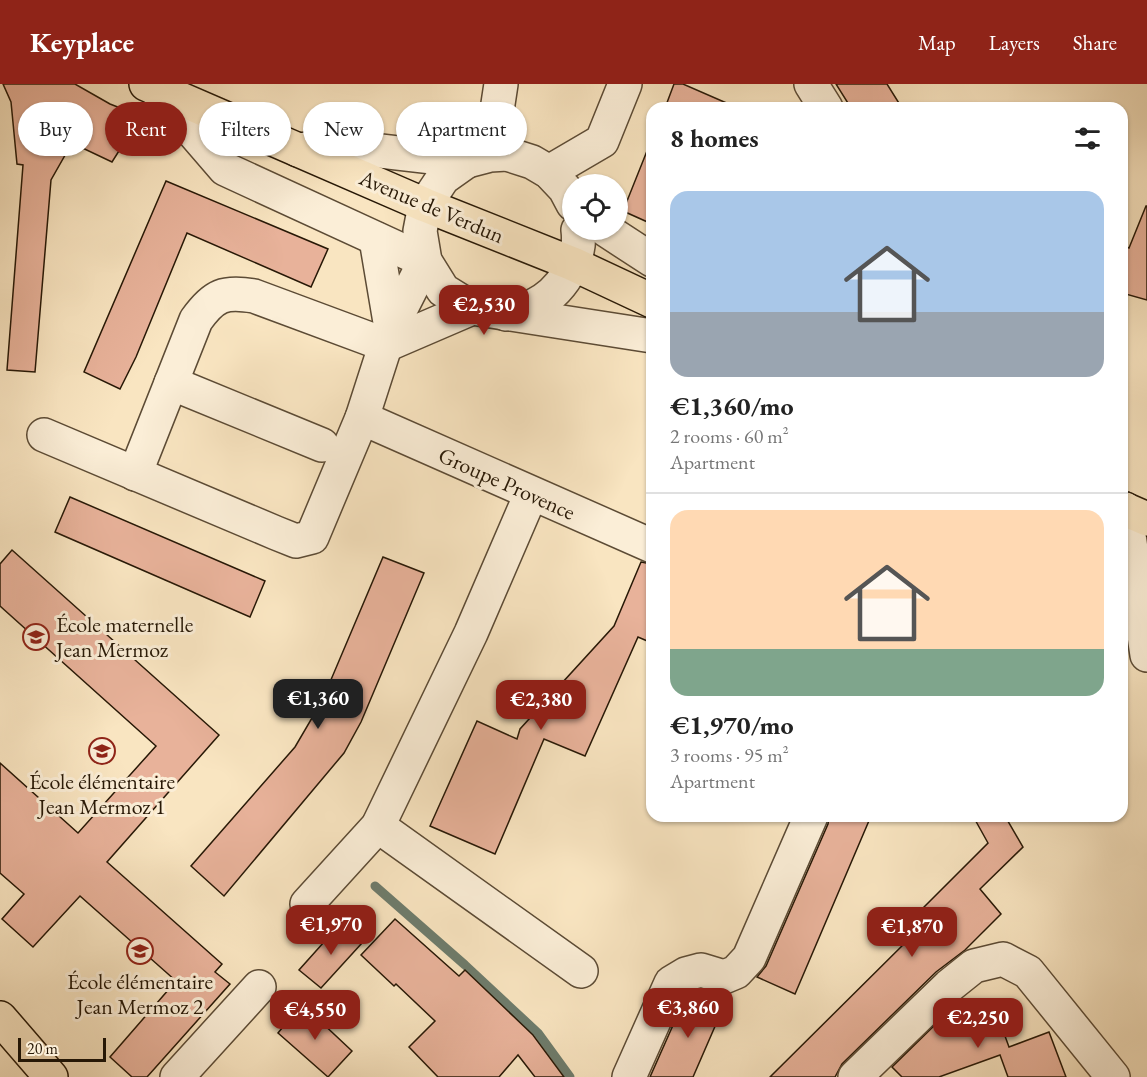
<!DOCTYPE html>
<html lang="en">
<head>
<meta charset="utf-8">
<style>
	:root { --surface:#fff; --page:#f6f6f6; --text:#222; --muted:#767676; --line:#e0e0e0; --accent:#8f2418 }
	body { margin:0; font-family:"EB Garamond",serif; background:var(--page); color:var(--text); height:100vh; display:flex; flex-direction:column; font-size:22px; white-space:nowrap }
	* { box-sizing:border-box; margin:0 }
	p { font-size:20px; color:var(--muted) }
	.icon { flex:none; width:33px; height:33px; fill:none; stroke:currentColor; stroke-width:2; stroke-linecap:round; stroke-linejoin:round }
	.map { position:relative; flex:1; overflow:hidden }
	.sheet { position:absolute; left:646px; top:18px; width:482px; height:720px; display:flex; flex-direction:column; background:var(--surface); border-radius:18px; box-shadow:0 2px 4px #0004 }
	.sheet>* { flex:none }
	.hud { position:absolute; left:18px; top:18px; width:538px; height:54px; display:flex; gap:12px }
	.controls { position:absolute; left:562px; top:90px; display:grid; gap:12px }
	.controls a { display:grid; place-items:center; width:66px; height:66px; border-radius:50%; background:var(--surface); box-shadow:0 2px 4px #0004; font-size:30px }
	.scale { position:absolute; left:18px; bottom:15px; width:88px; box-sizing:border-box; padding-left:6px; border:3px solid #271806; border-top:0; font-size:16px; line-height:21px; white-space:nowrap; color:#271806; -webkit-text-stroke:4px #fbeed7; paint-order:stroke }
	.price { position:absolute; translate:-50% -51px; padding:0 14px; border-radius:12px; background:var(--accent); color:#fff; font-size:20px; line-height:39px; filter:drop-shadow(0 2px 3px #0008) }
	.price::after { content:''; position:absolute; left:50%; top:36px; width:18px; height:14px; margin-left:-9px; background:inherit; clip-path:polygon(0 0,100% 0,50% 100%) }
	.price.selected { background:#222; color:#fff }
	ul { padding:0; list-style:none }
	li { display:grid; align-content:center; gap:12px; height:318px; padding:0 24px }
	li+li { border-top:2px solid var(--line) }
	li span { display:grid; place-items:center; height:186px; border-radius:18px; color:#555 }
	li>.icon { margin-inline-start:auto }
	span .icon { width:108px; height:108px; fill:#fffc; stroke-width:1 }
	li b { font-size:26px }
	h2 { display:flex; justify-content:space-between; align-items:center; height:72px; padding:0 24px; font-size:26px }
	.chip { padding:0 21px; border-radius:27px; background:var(--surface); box-shadow:0 2px 4px #0004; font-size:21px; line-height:54px }
	.chip.selected { background:var(--accent); color:#fff }
	header { display:flex; align-items:center; gap:36px; box-sizing:border-box; height:84px; padding:0 30px; background:var(--accent); color:#fff }
	header strong { font-size:28px }
	nav { display:flex; gap:33px; margin-inline-start:auto; font-size:21px }
	.map>svg:first-child { display:block }
	.lines { fill:none; stroke-linecap:round; stroke-linejoin:round }
	.stream { stroke:#6e7c6c; stroke-width:9 }
	.building { fill:#e8b29a; stroke:#271806; stroke-width:1.5 }
	.minor-casing { stroke:#5c4b35; stroke-width:36 }
	.major-casing { stroke:#271806; stroke-width:36 }
	.minor { stroke:#fbeed7; stroke-width:33 }
	.major { stroke:#f9e5c1; stroke-width:33 }
	.labels { text-anchor:middle; stroke-width:6; stroke-linejoin:round; paint-order:stroke }
	.street-label { font-size:22px; fill:#271806; stroke:#fbeed7 }
	.poi-label { font-size:22px; fill:#271806; stroke:#fbeed7 }
</style>
</head>
<body>
<header>
<strong>Keyplace</strong>
<nav><a>Map</a><a>Layers</a><a>Share</a></nav>
</header>
<div class="map">
<svg width="1147" height="993" viewBox="0 0 1147 993">
	<rect width="100%" height="100%" fill="#f9e5c1"/>
	<filter id="stains"><feTurbulence type="fractalNoise" baseFrequency=".00333" numOctaves="4"/><feColorMatrix values="0 0 0 0 .2 0 0 0 0 .09 0 0 0 0 .02 0 0 0 .5 -.17"/></filter>
	<radialGradient id="worn" r=".72"><stop offset=".6" stop-color="#630" stop-opacity="0"/><stop offset="1" stop-color="#630" stop-opacity=".3"/></radialGradient>
	<g class="lines">
		<polyline class="stream" points="375,802 465,881 538,949 570,993"/>
	</g>
	<g class="building">
		<polygon points="3,0 75,0 110,20 141,32 112,78 72,59 51,96 35,288 7,286 23,81 17,80 11,18"/>
		<polygon points="674,0 683,0 738,24 665,24"/>
		<polygon points="836,0 887,0 902,24 851,24"/>
		<polygon points="651,57 652,57 652,140 623,127"/>
		<polygon points="166,97 328,165 311,203 187,149 136,273 120,305 84,288"/>
		<polygon points="1146,122 1147,122 1147,216 1122,209 1122,161 1129,164"/>
		<polygon points="70,413 265,497 250,533 55,448"/>
		<polygon points="12,466 219,651 107,778 222,880 215,888 230,900 147,993 132,993 110,973 176,897 80,812 33,863 2,835 24,810 0,789 0,679 78,749 156,662 0,522 0,480"/>
		<polygon points="383,473 424,489 361,638 344,669 224,812 191,782 295,663 322,617"/>
		<polygon points="641,478 652,480 652,559 638,553 585,672 544,655 495,770 430,742 477,637 517,655 520,645 614,542"/>
		<polygon points="829,732 871,732 795,910 757,893 766,882 828,740"/>
		<polygon points="973,732 1005,732 1023,763 980,805 1001,830 965,866 936,888 842,980 835,993 770,993 915,849 907,840 988,759"/>
		<polygon points="395,835 459,892 465,886 533,951 564,993 535,993 518,971 499,993 438,993 409,963 435,937 396,900 394,902 361,871"/>
		<polygon points="341,839 362,859 321,904 299,886"/>
		<polygon points="689,910 723,924 693,993 650,993 686,912"/>
		<polygon points="993,919 1009,963 1049,948 1066,993 1008,993 1000,971 939,993 902,993 892,983 942,934 966,926 967,928"/>
		<polygon points="302,920 352,967 328,993 278,949"/>
	</g>
	<g class="lines">
		<defs>
			<g id="minor">
				<polyline points="501,0 496,33 507,70"/>
				<polyline points="811,0 826,24"/>
				<polyline points="156,5 225,85 425,177"/>
				<polyline points="298,66 337,62 467,77 490,71 507,70 532,78 549,88 565,105 573,120"/>
				<polyline points="467,77 443,94 425,121 420,147 425,177 443,206 472,224 652,252"/>
				<polyline points="549,88 602,57 625,0"/>
				<polyline points="606,146 652,176"/>
				<polyline points="376,155 391,244"/>
				<path d="M506,230c9,-3 19,-4 27,-8 28,-13 49,-46 45,-76"/>
				<polyline points="171,299 322,361"/>
				<polyline points="362,334 652,462"/>
				<polyline points="44,351 276,449 296,457 312,453 362,334 391,244 425,177"/>
				<path d="M135,390l61,-154c18,-25 28,-29 58,-24l132,49 86,-37"/>
				<polyline points="1125,425 1147,571"/>
				<polyline points="378,742 581,887"/>
				<polyline points="307,820 378,742 471,549 531,410"/>
				<polyline points="177,993 259,903"/>
				<polyline points="629,993 671,899 686,890 701,886 724,893 736,888 749,874 811,732"/>
				<polyline points="855,993 949,902 974,882 1003,875 1028,888 1113,993"/>
			</g>
			<g id="major">
				<polyline points="146,0 425,121 573,180 652,217"/>
				<polyline points="1122,424 1147,435"/>
				<polyline points="0,934 51,993"/>
			</g>
		</defs>
		<use href="#minor" class="minor-casing"/>
		<use href="#major" class="major-casing"/>
		<use href="#minor" class="minor"/>
		<use href="#major" class="major"/>
	</g>
	<defs>
		<symbol id="school-ring" viewBox="-11 -11 22 22"><circle r="9.5" fill="#fbeed7" stroke="#8f2418" stroke-width="1.5"/><path d="M0-5L7-2L0 1L-7-2ZM-4 1L0 2.5L4 1V4Q0 6-4 4Z" fill="#8f2418"/></symbol>
	</defs>
	<g fill-rule="evenodd">
		<use href="#school-ring" x="21" y="538" width="30" height="30"/>
		<use href="#school-ring" x="87" y="652" width="30" height="30"/>
		<use href="#school-ring" x="125" y="852" width="30" height="30"/>
	</g>
	<g class="labels">
		<g class="street-label">
			<text transform="translate(432 122) rotate(23)" y="8">Avenue de Verdun</text>
			<text transform="translate(507 399) rotate(24)" y="8">Groupe Provence</text>
		</g>
		<g class="poi-label">
			<text x="56" y="548" text-anchor="start">École maternelle<tspan x="56" dy="25">Jean Mermoz</tspan></text>
			<text x="102" y="705">École élémentaire<tspan x="102" dy="25">Jean Mermoz 1</tspan></text>
			<text x="140" y="905">École élémentaire<tspan x="140" dy="25">Jean Mermoz 2</tspan></text>
		</g>
	</g>
	<rect width="100%" height="100%" filter="url(#stains)"/>
	<rect width="100%" height="100%" fill="url(#worn)"/>
</svg>
<div class="controls">
<a><svg class="icon" aria-label="locate" viewBox="0 0 24 24"><circle cx="12" cy="12" r="6"/><path d="M12 2v4M12 18v4M2 12h4M18 12h4"/></svg></a>
</div>
<div class="scale">20 m</div>
<b class="price" style="left:484px;top:252px">€2,530</b>
<b class="price selected" style="left:318px;top:646px">€1,360</b>
<b class="price" style="left:541px;top:647px">€2,380</b>
<b class="price" style="left:331px;top:872px">€1,970</b>
<b class="price" style="left:912px;top:874px">€1,870</b>
<b class="price" style="left:688px;top:955px">€3,860</b>
<b class="price" style="left:315px;top:957px">€4,550</b>
<b class="price" style="left:978px;top:965px">€2,250</b>
<div class="hud">
<a class="chip">Buy</a>
<a class="chip selected">Rent</a>
<a class="chip">Filters</a>
<a class="chip">New</a>
<a class="chip">Apartment</a>
</div>
<section class="sheet">
<h2>8 homes<svg class="icon" aria-label="filters" viewBox="0 0 24 24"><path d="M4 7h16M4 17h16"/><circle cx="9" cy="7" r="2"/><circle cx="15" cy="17" r="2"/></svg></h2>
<ul>
<li><span style="background:linear-gradient(#a9c7e8 65%,#9aa5b1 0)"><svg class="icon" aria-label="home" viewBox="0 0 24 24"><path d="M3 11l9-7 9 7M6 9v11h12V9"/></svg></span><div><b>€1,360/mo</b><p>2 rooms · 60 m²</p><p>Apartment</p></div></li>
<li><span style="background:linear-gradient(#ffd9b3 75%,#7fa58c 0)"><svg class="icon" aria-label="home" viewBox="0 0 24 24"><path d="M3 11l9-7 9 7M6 9v11h12V9"/></svg></span><div><b>€1,970/mo</b><p>3 rooms · 95 m²</p><p>Apartment</p></div></li>
</ul>
</section>
</div>
</body>
</html>
